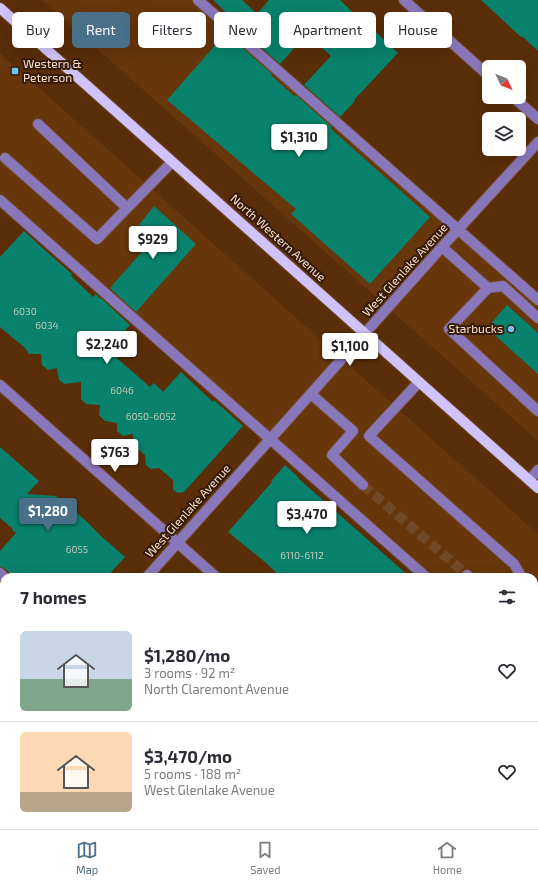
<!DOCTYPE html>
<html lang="en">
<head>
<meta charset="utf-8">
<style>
	:root { --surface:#fff; --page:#f7f7f7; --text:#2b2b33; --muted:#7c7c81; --line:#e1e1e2; --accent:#496f89 }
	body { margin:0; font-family:"Exo 2",sans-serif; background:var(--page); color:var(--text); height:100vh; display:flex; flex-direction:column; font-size:15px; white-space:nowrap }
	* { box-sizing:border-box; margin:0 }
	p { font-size:13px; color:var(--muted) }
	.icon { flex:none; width:22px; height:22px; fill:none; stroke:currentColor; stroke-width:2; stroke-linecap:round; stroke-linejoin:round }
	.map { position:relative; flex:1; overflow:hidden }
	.panel { position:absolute; left:0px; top:573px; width:538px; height:256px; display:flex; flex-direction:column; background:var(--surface); border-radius:12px 12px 0 0; box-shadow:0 4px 16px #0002 }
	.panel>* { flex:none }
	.hud { position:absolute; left:12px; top:12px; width:514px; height:36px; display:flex; gap:8px }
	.needle { width:26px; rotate:133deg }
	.tools { position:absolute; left:482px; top:60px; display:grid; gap:8px }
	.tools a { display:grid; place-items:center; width:44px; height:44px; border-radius:6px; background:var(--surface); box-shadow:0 4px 16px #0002; font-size:20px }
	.price { position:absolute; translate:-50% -34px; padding:0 9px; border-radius:4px; background:#fff; color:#222; font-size:13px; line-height:26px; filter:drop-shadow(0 1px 2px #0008) }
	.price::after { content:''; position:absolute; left:50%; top:24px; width:12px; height:9px; margin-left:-6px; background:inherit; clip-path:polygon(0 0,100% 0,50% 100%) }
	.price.current { background:var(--accent); color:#fff }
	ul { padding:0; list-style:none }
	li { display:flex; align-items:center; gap:12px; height:100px; padding:0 20px }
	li+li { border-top:1px solid var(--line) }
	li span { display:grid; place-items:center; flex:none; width:112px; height:80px; border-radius:6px; color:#555 }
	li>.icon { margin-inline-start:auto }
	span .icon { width:48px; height:48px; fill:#fffc; stroke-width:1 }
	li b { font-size:17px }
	h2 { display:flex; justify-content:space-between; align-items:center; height:48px; padding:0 20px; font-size:17px }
	.chip { padding:0 14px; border-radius:6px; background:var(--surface); box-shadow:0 4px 16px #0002; font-size:14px; line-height:36px }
	.chip.current { background:var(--accent); color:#fff }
	.tabs { display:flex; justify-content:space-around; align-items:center; height:56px; border-top:1px solid var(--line); background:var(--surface); font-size:11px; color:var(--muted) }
	.tabs a { display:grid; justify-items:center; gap:2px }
	.tabs .current { color:var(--accent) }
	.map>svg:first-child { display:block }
	.built { fill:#67360b }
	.green { fill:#8b4500 }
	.building { fill:#08826c }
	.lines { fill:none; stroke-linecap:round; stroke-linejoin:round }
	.minor-tunnel { stroke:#724926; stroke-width:10; stroke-dasharray:10 5; stroke-linecap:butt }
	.minor-casing { stroke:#744b28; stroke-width:12 }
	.major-casing { stroke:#744b28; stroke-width:12 }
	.minor { stroke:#8977bb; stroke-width:10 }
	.major { stroke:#d0c3fb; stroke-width:10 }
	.poi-dot { fill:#6dc2f3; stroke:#341b08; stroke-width:1.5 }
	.labels { text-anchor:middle; stroke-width:4; stroke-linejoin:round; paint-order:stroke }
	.number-label { font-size:10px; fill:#c0c9b6 }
	.poi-label { font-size:12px; fill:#fde1ce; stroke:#341b08; text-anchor:start }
	.street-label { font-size:12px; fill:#fde1ce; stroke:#341b08 }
</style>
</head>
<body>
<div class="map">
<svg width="538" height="829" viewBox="0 0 538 829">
	<rect width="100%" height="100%" fill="#5a2e08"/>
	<g class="built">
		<polygon points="42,0 203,0 538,298 538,441"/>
		<polygon points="0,53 538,534 538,682 534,678 534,577 421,577 0,202"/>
	</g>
	<polygon class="green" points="0,781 4,785 4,825 48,825 53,829 0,829"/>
	<g class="building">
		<polygon points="213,0 242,0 257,14 269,0 340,0 361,20 362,19 398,53 354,100 355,101 340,117 304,85 331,56 307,34 280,64 235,24 236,22"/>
		<polygon points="481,0 538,0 538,51 522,36 521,37"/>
		<polygon points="226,33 272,74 271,75 294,96 296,95 332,127 330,128 430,217 370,284 291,214 296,209 167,100"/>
		<polygon points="154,206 196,244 136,312 110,288 154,238 139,225"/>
		<polygon points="24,231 46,251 72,274 71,276 93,297 96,294 100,299 101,298 130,325 109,349 117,357 118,359 150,387 154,383 163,392 181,372 213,402 214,400 243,426 184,492 178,493 173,490 173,480 159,468 151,469 146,465 145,455 134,446 133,434 123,436 117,431 117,423 105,421 99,415 100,405 86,404 81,399 81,382 64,384 59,380 57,368 48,370 42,365 41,354 29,354 25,348 0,327 0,257"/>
		<polygon points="507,305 538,333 538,374 487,328"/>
		<polygon points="0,447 39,481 27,494 56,496 84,519 102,537 125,557 107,577 10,577 9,572 4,568 0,567 0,551 16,533 12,530 13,529 0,518"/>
		<polygon points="285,465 298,477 298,478 410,577 281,577 265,562 228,532 272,482 271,481"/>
	</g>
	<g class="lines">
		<polyline class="minor-tunnel" points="363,485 467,575"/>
		<defs>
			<g id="minor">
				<polyline points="198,0 538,300"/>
				<polyline points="404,0 489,76"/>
				<polyline points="513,97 538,119"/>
				<polyline points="38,124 127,208"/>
				<polyline points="5,158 97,239 172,162"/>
				<polyline points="0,200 426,577"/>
				<polyline points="442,247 488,288 449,329 538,411"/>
				<polyline points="488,288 503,286 538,318"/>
				<polyline points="419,382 369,436 514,564 520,574 517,577"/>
				<polyline points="0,385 216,577"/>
				<polyline points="311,394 353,431 332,455 363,485"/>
				<polyline points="529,480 538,470"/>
				<polyline points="0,573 4,577"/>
				<polyline points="467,575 469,577"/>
				<polyline points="147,577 442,247 538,142"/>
				<polyline points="534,600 538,595"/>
				<polyline points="534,636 538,639"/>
				<polyline points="534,673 538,677"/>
				<polyline points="0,741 4,737"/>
				<polyline points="0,762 4,765"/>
				<polyline points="71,825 76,829"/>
				<polyline points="282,825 286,829"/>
				<polyline points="495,825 500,829"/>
			</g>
			<polyline id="major" points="0,8 538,488"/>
		</defs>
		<use href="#minor" class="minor-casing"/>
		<use href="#major" class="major-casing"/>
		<use href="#minor" class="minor"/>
		<use href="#major" class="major"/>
	</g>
	<g class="poi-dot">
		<rect x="11" y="67" width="8" height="8" rx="2"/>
		<circle cx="511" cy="329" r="4"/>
	</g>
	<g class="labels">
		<g class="number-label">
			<text x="25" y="315">6030</text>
			<text x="47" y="329">6034</text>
			<text x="122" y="394">6046</text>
			<text x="151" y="420">6050-6052</text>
			<text x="77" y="553">6055</text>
			<text x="302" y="559">6110-6112</text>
		</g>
		<g class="poi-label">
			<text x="23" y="68">Western &amp;<tspan x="23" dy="14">Peterson</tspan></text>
			<text x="503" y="333" text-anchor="end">Starbucks</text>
		</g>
		<g class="street-label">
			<text transform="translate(278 238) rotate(42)" y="4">North Western Avenue</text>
			<text transform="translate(405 270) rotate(-48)" y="4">West Glenlake Avenue</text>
			<text transform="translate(188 511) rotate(-48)" y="4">West Glenlake Avenue</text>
		</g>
	</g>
</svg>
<div class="tools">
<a><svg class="needle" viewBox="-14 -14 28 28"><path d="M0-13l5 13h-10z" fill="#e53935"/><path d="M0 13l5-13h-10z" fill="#7c7c81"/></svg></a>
<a><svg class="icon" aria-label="layers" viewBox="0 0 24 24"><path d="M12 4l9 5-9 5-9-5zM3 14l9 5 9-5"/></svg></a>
</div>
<b class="price" style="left:299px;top:158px">$1,310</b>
<b class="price" style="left:153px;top:260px">$929</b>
<b class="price" style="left:107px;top:365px">$2,240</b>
<b class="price" style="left:350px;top:367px">$1,100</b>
<b class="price" style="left:115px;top:473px">$763</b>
<b class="price current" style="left:48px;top:532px">$1,280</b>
<b class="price" style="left:307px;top:535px">$3,470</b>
<div class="hud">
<a class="chip">Buy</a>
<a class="chip current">Rent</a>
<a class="chip">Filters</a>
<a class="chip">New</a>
<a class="chip">Apartment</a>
<a class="chip">House</a>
</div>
<section class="panel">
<h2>7 homes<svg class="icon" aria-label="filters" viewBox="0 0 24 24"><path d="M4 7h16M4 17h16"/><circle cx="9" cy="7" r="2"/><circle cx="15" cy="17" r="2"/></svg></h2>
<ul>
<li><span style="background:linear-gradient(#c9d6e8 60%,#7fa58c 0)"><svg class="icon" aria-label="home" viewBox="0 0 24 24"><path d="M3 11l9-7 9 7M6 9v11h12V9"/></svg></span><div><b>$1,280/mo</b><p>3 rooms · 92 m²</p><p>North Claremont Avenue</p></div><svg class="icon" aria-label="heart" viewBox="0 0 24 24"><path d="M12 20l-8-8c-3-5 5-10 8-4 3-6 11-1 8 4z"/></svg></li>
<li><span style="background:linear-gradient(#ffd9b3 75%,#b9a48a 0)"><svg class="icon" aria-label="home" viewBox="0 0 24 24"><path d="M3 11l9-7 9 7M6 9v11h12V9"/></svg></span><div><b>$3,470/mo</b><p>5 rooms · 188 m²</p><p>West Glenlake Avenue</p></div><svg class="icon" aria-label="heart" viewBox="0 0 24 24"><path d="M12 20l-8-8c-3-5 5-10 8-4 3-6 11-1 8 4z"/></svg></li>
</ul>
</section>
</div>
<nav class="tabs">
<a class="current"><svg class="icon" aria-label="map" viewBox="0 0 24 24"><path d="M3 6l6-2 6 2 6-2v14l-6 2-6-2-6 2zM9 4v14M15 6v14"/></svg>Map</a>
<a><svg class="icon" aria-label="saved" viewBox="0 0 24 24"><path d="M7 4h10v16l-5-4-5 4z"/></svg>Saved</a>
<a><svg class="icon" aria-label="home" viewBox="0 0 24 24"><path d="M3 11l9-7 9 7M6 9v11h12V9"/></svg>Home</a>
</nav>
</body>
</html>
